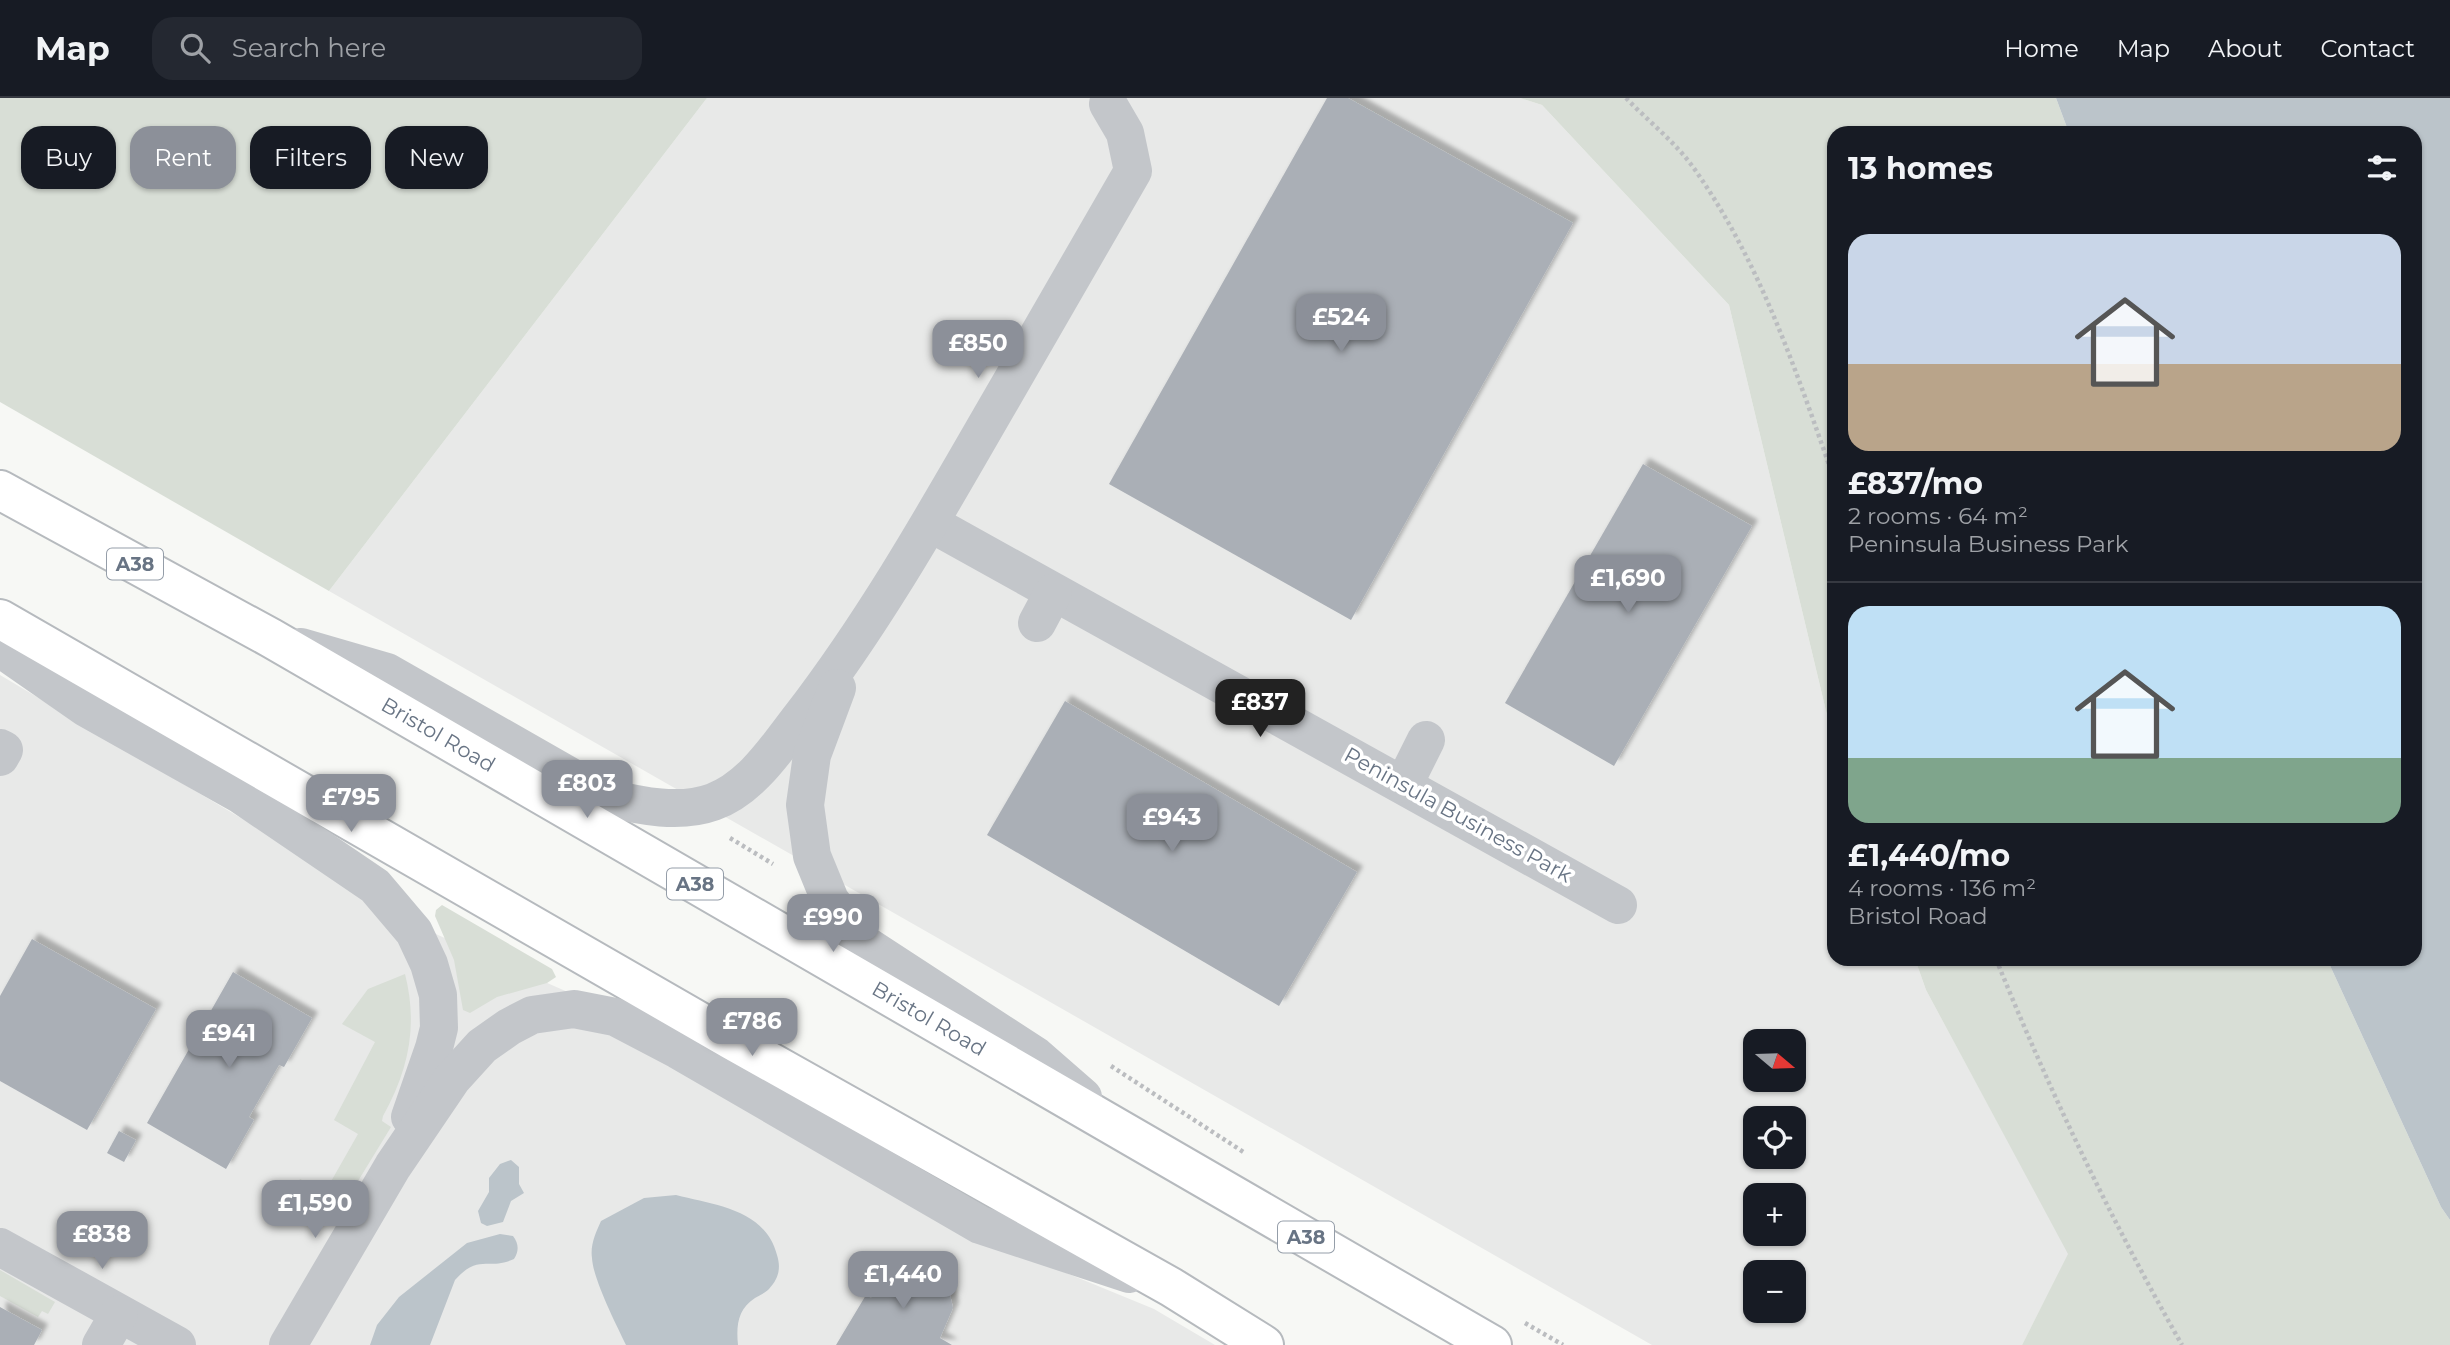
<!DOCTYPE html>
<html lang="en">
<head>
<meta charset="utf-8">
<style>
	:root { --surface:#171b24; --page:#242831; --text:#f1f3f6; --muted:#9ea1a6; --line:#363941; --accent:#8c9099 }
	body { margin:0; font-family:Montserrat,sans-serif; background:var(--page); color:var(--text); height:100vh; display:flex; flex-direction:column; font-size:26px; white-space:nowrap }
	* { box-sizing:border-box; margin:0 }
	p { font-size:23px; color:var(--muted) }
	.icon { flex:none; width:38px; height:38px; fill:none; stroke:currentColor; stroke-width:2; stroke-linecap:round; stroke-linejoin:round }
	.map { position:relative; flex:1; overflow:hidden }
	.drawer { position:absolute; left:1827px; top:28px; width:595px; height:840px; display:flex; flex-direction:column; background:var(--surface); border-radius:21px; box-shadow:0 2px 5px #0004 }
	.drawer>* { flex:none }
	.banner { position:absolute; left:21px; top:28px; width:665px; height:63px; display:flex; gap:14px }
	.needle { width:46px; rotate:109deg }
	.tools { position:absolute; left:1743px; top:931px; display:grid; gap:14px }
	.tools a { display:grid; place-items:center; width:63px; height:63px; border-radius:14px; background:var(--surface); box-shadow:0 2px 5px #0004; font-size:35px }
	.price { position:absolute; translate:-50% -60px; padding:0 16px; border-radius:14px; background:var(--accent); color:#fff; font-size:23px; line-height:46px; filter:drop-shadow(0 2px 4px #0008) }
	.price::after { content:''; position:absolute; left:50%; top:42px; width:21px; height:16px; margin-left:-10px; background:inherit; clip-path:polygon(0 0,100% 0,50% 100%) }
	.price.active { background:#222; color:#fff }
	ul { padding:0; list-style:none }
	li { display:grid; align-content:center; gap:14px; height:371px; padding:0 21px }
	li+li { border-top:2px solid var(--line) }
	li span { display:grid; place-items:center; height:217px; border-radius:21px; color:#555 }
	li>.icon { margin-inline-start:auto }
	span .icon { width:126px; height:126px; fill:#fffc; stroke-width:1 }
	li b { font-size:30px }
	h2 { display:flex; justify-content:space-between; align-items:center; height:84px; padding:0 21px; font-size:30px }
	.pill { padding:0 24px; border-radius:21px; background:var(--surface); box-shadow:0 2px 5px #0004; font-size:24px; line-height:63px }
	.pill.active { background:var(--accent); color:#fff }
	header { display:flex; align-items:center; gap:42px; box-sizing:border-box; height:98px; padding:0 35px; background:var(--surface); border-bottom:2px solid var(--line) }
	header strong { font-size:33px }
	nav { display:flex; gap:38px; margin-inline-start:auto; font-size:24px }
	.search { width:490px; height:63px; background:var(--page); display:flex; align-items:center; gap:18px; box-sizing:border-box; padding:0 24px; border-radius:21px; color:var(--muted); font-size:26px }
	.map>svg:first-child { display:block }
	.built { fill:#e8e9e8; fill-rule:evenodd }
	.green { fill:#d8ded6 }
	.water { fill:#bbc4ca }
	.building { fill:#aaafb6; filter:url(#shadow) }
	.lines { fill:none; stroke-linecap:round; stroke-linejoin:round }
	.major-casing { stroke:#b6babe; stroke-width:42 }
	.path { stroke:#bbbdc0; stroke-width:4.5; stroke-dasharray:3.5 3.5; stroke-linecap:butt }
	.minor { stroke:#c3c6ca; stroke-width:38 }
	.major { stroke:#fff; stroke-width:38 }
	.labels { text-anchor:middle; stroke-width:7; stroke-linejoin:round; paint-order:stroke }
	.shield { fill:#fff; stroke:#959ea9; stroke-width:2 }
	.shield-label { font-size:19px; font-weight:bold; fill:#687484 }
	.street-label { font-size:21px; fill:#687484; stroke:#fff }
</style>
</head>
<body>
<header>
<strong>Map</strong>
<div class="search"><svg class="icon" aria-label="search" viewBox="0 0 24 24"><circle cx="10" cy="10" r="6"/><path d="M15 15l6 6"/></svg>Search here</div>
<nav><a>Home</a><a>Map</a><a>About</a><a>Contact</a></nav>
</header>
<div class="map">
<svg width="2450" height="1247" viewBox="0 0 2450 1247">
	<defs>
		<filter id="shadow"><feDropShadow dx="6" dy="-6" stdDeviation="2" flood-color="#0004"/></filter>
	</defs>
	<rect width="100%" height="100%" fill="#f7f8f5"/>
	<g class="built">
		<path d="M707,0h813l22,7 187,200 97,406 8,23v225h81l11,31 143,264 -47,91h-370l-1323,-754zM1755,943h39v39h-39zM1755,1020h39v39h-39zM1755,1097h39v39h-39zM1755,1174h39v39h-39z"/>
		<polygon points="0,577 438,837 570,895 986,1142 1154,1211 1215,1247 0,1247"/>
	</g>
	<g class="green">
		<polygon points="0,0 707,0 329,493 0,304"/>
		<polygon points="1520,0 2056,0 2069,35 1834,35 1834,636 1826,613 1729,207 1542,7"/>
		<polygon points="442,807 552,871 556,879 547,885 497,899 470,915 463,912 454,862 435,818 436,812"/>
		<polygon points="1915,861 2327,861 2441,1109 2450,1122 2450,1247 2022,1247 2068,1156 1926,892"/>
		<path d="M405,876c13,51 4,96 -22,142l-1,5 9,6 -47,77c-14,11 -32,6 -44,-6l-3,-14 3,-5 25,13 33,-58 -24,-14 41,-78 -33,-18 26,-35z"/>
		<polygon points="0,1172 55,1204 48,1216 42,1213 38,1219 0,1198"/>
	</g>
	<g class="water">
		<polygon points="2056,0 2450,0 2450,1122 2441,1109 2327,861 2415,861 2415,35 2069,35"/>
		<polygon points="511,1062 519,1069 519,1086 524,1095 511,1103 503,1124 487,1128 481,1125 478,1113 489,1094 489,1080 500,1066"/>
		<path d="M676,1097c39,10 89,14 101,60 4,13 2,23 -8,34 -4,4 -9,6 -14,9 -17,11 -19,27 -17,47h-112c-10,-21 -33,-66 -34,-87 -2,-13 4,-26 9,-37l43,-23z"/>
		<path d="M500,1136l13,2c6,8 6,15 1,23 -26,12 -35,-6 -59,21l-25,65h-60l7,-20 22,-28 68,-54z"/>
	</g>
	<g class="building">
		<polygon points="1327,0 1348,0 1573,125 1351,522 1109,386"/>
		<polygon points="1643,366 1752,428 1614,668 1505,605"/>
		<polygon points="1065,603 1357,774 1279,908 987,737"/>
		<polygon points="32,841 156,911 87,1032 0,983 0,898"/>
		<polygon points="233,874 312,920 284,969 279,967 249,1019 254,1022 226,1071 147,1025"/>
		<polygon points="119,1033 136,1042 124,1064 107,1055"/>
		<polygon points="909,1166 930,1169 947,1183 953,1210 940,1240 952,1247 836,1247 866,1197 871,1200 891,1174"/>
		<polygon points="0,1209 42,1232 34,1247 0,1247"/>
	</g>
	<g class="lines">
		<defs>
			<g id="major">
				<path id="s1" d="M0,392l271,148 1221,707"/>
				<polyline points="0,521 733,943 1171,1189 1264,1247"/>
			</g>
		</defs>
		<use href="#major" class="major-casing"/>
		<g class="path">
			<path d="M1626,0c21,22 49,44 67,69 67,94 103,204 141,312"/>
			<polyline points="730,740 773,766"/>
			<path d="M1996,861c54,133 115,261 186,386"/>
			<polyline points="1111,968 1245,1055"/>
			<polyline points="1525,1225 1563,1247"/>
		</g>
		<g class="minor">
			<polyline points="930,425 1618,807"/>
			<polyline points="1037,525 1053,495"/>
			<path d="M301,549l86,25 221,126c33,8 72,16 105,4 38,-14 63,-53 87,-84 74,-96 134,-202 195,-308 46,-80 92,-159 138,-239l-8,-38 -17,-29"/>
			<polyline points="0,550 86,610 241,697 375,788 414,834 429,866 438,897 439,930 434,950 410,1019"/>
			<polyline points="837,590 812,657 805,707 812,758 830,802 861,844 1036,958 1083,999"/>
			<polyline points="0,650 4,652 0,659"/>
			<polyline points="1404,686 1426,642"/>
			<polyline points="0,1149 177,1247"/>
			<polyline points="101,1247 119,1216"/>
			<polyline points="288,1247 393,1068 452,981 482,948 509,929 532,917 574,911 615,919 678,952 980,1127 1129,1176"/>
		</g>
		<use href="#major" class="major"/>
	</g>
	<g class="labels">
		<g class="shield">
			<rect x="107" y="450.5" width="56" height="31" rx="5"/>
			<rect x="667" y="770.5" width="56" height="31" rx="5"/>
			<rect x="1278" y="1123.5" width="56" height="31" rx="5"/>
		</g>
		<g class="shield-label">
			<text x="135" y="473">A38</text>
			<text x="695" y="793">A38</text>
			<text x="1306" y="1146">A38</text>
		</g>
		<g class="street-label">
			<text dy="7" stroke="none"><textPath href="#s1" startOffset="502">Bristol Road</textPath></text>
			<text transform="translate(1458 717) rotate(29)" y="7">Peninsula Business Park</text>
			<text dy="7" stroke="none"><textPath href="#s1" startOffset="1069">Bristol Road</textPath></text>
		</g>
	</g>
</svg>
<div class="tools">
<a><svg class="needle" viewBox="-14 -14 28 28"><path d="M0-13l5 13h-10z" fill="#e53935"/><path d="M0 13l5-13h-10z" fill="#9ea1a6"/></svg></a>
<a><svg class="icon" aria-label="locate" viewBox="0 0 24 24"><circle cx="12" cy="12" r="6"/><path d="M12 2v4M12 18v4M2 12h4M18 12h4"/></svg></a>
<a>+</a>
<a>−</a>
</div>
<b class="price" style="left:1341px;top:256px">£524</b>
<b class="price" style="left:978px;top:282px">£850</b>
<b class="price" style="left:1628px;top:517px">£1,690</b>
<b class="price active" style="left:1260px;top:641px">£837</b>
<b class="price" style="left:587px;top:722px">£803</b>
<b class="price" style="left:351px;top:736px">£795</b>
<b class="price" style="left:1172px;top:756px">£943</b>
<b class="price" style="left:833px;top:856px">£990</b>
<b class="price" style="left:752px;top:960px">£786</b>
<b class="price" style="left:229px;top:972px">£941</b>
<b class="price" style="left:315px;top:1142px">£1,590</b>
<b class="price" style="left:102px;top:1173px">£838</b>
<b class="price" style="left:903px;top:1213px">£1,440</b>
<div class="banner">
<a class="pill">Buy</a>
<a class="pill active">Rent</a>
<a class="pill">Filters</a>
<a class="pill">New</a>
</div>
<section class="drawer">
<h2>13 homes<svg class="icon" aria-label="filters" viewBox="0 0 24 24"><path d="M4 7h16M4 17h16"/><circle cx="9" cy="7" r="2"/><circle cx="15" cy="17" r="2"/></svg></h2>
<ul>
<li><span style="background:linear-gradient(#c9d6e8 60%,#b9a48a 0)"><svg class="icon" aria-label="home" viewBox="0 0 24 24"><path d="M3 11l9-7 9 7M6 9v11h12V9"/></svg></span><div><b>£837/mo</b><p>2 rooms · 64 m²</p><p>Peninsula Business Park</p></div></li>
<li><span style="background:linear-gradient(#bfe0f5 70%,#7fa58c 0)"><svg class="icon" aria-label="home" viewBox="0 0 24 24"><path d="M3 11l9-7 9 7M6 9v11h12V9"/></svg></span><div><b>£1,440/mo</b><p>4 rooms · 136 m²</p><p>Bristol Road</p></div></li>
</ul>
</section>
</div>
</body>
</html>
